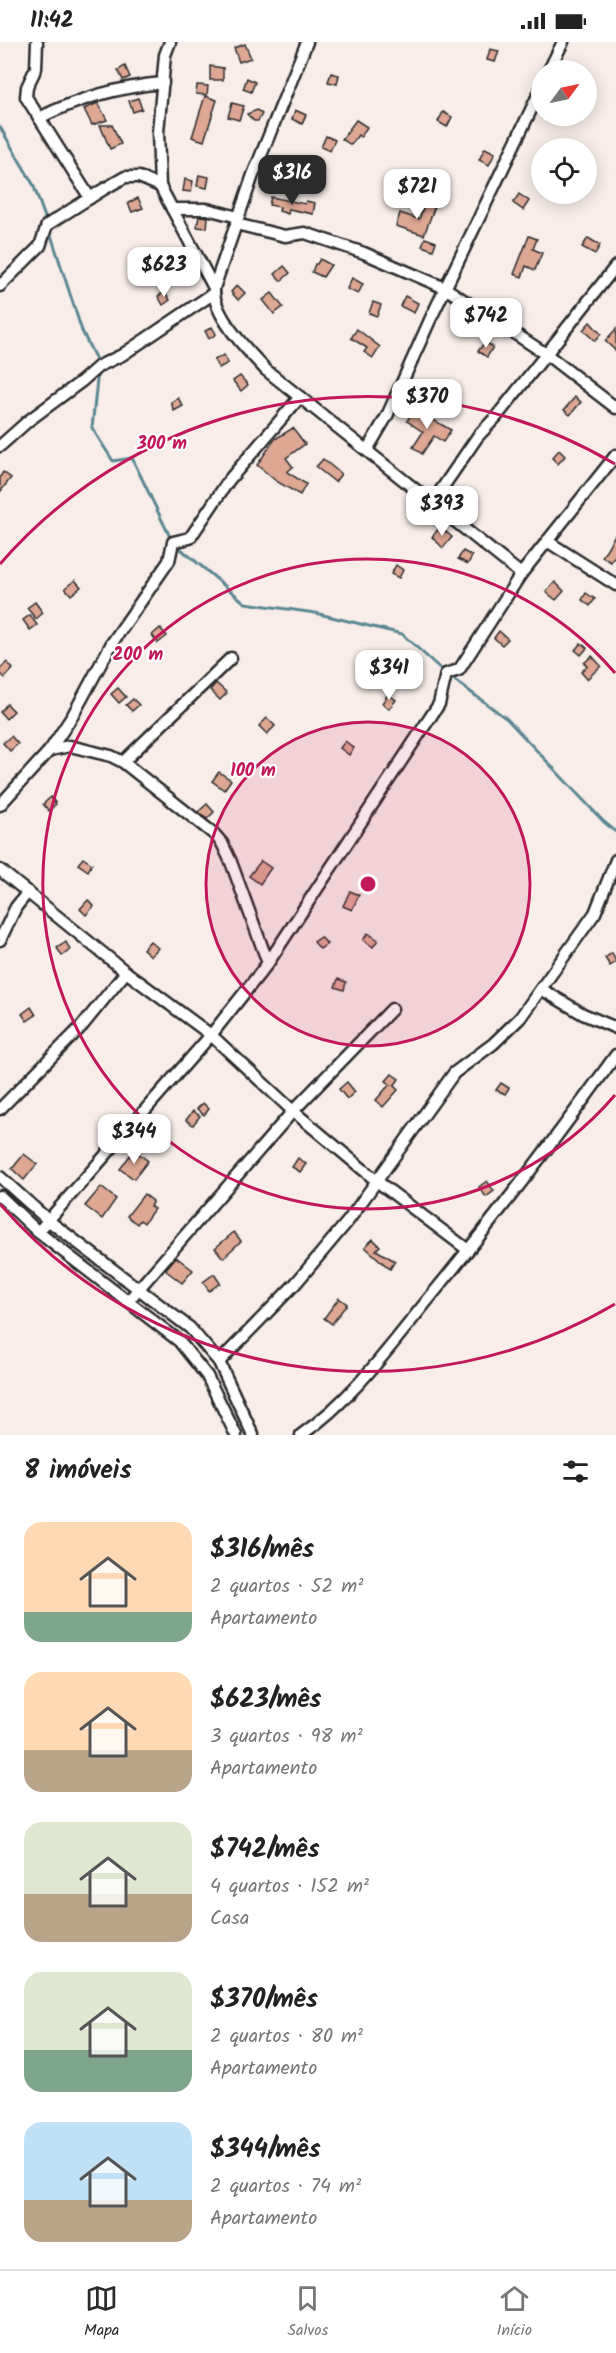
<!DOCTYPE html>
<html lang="pt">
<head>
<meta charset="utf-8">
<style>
	:root { --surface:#fff; --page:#f6f6f6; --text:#222; --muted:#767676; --line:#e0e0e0; --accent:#2b2b2b }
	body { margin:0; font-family:Kalam,sans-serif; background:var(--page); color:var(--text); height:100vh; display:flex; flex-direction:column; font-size:22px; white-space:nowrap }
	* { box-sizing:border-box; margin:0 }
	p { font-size:20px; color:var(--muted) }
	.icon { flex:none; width:33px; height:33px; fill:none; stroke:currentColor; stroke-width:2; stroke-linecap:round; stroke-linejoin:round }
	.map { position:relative; height:1393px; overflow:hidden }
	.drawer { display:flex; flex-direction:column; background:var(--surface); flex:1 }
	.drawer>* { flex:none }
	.needle { width:39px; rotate:57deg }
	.controls { position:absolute; left:531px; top:18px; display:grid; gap:12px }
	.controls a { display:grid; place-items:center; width:66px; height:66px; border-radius:50%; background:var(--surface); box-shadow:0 3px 15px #0003; font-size:30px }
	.price { position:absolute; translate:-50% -51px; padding:0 14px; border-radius:12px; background:#fff; color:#222; font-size:20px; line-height:39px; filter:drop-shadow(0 2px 3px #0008) }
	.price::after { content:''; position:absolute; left:50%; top:36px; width:18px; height:14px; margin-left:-9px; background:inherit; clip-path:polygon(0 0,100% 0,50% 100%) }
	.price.on { background:var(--accent); color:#fff }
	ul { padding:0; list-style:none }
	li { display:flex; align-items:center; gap:18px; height:150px; padding:0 24px }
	li span { display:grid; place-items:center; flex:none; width:168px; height:120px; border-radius:18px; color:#555 }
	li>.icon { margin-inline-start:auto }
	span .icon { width:72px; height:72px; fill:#fffc; stroke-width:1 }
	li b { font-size:26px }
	h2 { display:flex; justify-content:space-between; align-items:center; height:72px; padding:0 24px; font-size:26px }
	.status { display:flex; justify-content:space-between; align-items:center; height:42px; padding:0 30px; background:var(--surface); direction:ltr }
	.status svg { height:16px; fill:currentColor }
	.dock { display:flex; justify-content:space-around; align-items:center; height:84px; border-top:2px solid var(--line); background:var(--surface); font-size:16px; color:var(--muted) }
	.dock a { display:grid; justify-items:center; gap:3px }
	.dock .on { color:var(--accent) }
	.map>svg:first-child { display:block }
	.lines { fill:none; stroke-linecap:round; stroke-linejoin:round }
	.stream { stroke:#5a8792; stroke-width:3 }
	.building { fill:#dda793; stroke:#2b2b2b; stroke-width:1.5 }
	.minor-casing { stroke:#2b2b2b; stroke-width:15 }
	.minor { stroke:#fff; stroke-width:10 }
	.ring { fill:none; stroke:#c2185b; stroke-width:3 }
	.centre { fill:#c2185b; stroke:#fff; stroke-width:3 }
	.ring-label { font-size:18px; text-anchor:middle; font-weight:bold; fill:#c2185b; stroke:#fff; stroke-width:4.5; stroke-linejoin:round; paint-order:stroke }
</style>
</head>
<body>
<div class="status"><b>11:42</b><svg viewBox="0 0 49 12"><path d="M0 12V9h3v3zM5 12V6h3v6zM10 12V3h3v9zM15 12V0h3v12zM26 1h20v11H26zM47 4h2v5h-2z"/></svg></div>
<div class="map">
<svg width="616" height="1393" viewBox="0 0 616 1393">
	<rect width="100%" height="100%" fill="#f8ede9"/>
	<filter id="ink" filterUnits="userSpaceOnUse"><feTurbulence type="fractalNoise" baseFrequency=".0167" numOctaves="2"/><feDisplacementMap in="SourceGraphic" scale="12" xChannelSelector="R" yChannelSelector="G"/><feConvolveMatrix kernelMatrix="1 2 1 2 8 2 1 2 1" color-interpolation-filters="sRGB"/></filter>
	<g filter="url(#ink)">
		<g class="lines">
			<g class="stream">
				<polyline points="0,85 33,142 47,181"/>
				<polyline points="49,187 82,289 98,322"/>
				<polyline points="98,328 92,386 113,419 132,416 171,497"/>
				<polyline points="175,502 245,561 315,571 402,592 444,630"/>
				<polyline points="449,634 507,677 603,779 616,790"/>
			</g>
		</g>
		<g class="building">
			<polygon points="245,2 251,16 239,20 234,6"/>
			<polygon points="490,7 499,9 495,20 487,18"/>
			<polygon points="125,24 130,35 123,38 118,28"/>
			<polygon points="210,24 223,26 223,38 210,38"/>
			<polygon points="331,31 339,33 337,42 328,40"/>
			<polygon points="247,36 255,40 251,50 243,47"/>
			<polygon points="197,43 208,44 207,53 196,52"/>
			<polygon points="205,54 217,58 204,99 192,95"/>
			<polygon points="138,56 142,67 133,70 129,59"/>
			<polygon points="98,61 107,78 92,83 84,67"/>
			<polygon points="232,61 244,64 239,78 228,75"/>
			<polygon points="257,68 262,72 258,79 254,79 247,72"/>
			<polygon points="295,68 306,73 302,82 292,77"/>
			<polygon points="443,70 452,75 447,85 438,80"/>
			<polygon points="356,78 367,85 361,95 358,93 351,103 342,97"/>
			<polygon points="100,83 112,83 121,102 110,107"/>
			<polygon points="326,94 335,98 330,109 321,105"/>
			<polygon points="485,106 495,111 489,123 479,118"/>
			<polygon points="278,116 288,121 284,129 274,123"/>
			<polygon points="285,129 295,131 293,142 284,141"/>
			<polygon points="199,133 209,135 207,146 197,144"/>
			<polygon points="185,137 193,139 191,150 183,149"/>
			<polygon points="519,152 529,159 523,168 513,161"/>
			<polygon points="271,155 305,162 306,159 315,161 313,172 289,167 288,172 279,169 280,165 269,163"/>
			<polygon points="138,156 143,166 132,170 128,161"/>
			<polygon points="425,160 435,164 424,193 396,184 400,171 419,177"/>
			<polygon points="199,174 208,175 207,186 197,185"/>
			<polygon points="529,194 537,197 533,207 542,211 535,228 526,224 522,235 514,232"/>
			<polygon points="425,196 436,200 433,208 422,204"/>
			<polygon points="588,196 600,203 595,212 582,205"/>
			<polygon points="171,213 176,221 168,226 163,219"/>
			<polygon points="320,217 331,223 323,235 312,230 315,222 317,222"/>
			<polygon points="284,224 290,231 281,239 275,232"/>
			<polygon points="352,236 363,242 358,252 347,247"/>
			<polygon points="237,243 245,251 238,258 231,250"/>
			<polygon points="165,250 170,258 163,263 158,254"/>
			<polygon points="272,251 283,265 274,272 263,258"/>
			<polygon points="405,254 418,261 414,271 400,264"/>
			<polygon points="373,260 381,263 377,274 369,271"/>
			<polygon points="590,280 601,292 595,299 583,288"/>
			<polygon points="212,285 216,292 209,297 205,289"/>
			<polygon points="357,287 380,305 373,316 364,310 367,306 351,296"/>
			<polygon points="616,287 616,309 605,299"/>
			<polygon points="485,300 493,305 487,315 478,309"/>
			<polygon points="224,313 228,321 219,326 214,318"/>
			<polygon points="240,334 248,343 241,349 233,339"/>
			<polygon points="449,343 457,350 452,357 443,350"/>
			<polygon points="575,355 581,360 570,373 564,368"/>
			<polygon points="178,356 183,364 174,369 171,360"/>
			<polygon points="414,367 451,388 443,400 434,394 422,412 413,405 423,390 407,379"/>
			<polygon points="293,386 305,402 286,416 293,425 287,430 306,442 300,453 276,439 257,423 275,397"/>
			<polygon points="559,408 565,414 558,422 552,416"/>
			<polygon points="323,417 341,432 335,440 316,425"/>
			<polygon points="3,430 11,436 0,450 0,435"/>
			<polygon points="440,485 452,495 443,506 432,495"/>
			<polygon points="616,491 616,512 611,520 602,515"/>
			<polygon points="463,509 472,514 468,522 458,517"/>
			<polygon points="396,523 403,528 399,536 391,532"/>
			<polygon points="75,538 81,545 71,553 65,546"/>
			<polygon points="555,540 564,549 556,558 546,550"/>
			<polygon points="586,551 595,557 590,564 582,558"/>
			<polygon points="35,560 43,571 36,577 27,566"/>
			<polygon points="30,573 37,583 30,588 23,578"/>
			<polygon points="160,586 167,594 158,601 152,593"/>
			<polygon points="499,589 508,597 502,603 494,596"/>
			<polygon points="581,601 587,606 581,613 575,608"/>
			<polygon points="592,614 601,624 587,637 581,630 587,624 584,621"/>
			<polygon points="7,620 13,627 5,636 0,631 0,627"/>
			<polygon points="216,641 227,651 220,658 210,648"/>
			<polygon points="118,646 126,655 119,661 111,652"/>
			<polygon points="388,652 396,658 389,667 382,661"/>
			<polygon points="133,657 139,663 132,669 126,663"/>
			<polygon points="7,662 14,669 6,677 0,670"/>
			<polygon points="267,676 275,684 267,692 259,684"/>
			<polygon points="11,694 18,702 10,709 3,701"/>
			<polygon points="345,699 354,706 349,713 340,706"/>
			<polygon points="219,730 231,738 224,748 212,739"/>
			<polygon points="51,755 56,762 49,769 43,762"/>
			<polygon points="207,762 214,770 207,777 198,770"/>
			<polygon points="83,816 92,822 88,829 78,822"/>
			<polygon points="261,819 271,826 260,842 249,834"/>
			<polygon points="350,849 359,853 352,868 343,864"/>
			<polygon points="88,858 94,864 86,873 80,867"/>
			<polygon points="368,891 378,898 373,905 363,898"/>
			<polygon points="321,895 327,902 320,907 314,900"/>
			<polygon points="150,899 158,906 151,914 143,907"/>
			<polygon points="66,900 70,908 62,914 57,906"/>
			<polygon points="612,911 616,920 610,924 605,916"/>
			<polygon points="338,937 346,940 344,948 335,945"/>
			<polygon points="31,965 36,973 27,979 22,972"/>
			<polygon points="392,1032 399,1037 394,1044 398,1048 383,1065 376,1058 390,1042 386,1039"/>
			<polygon points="347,1040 355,1050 347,1057 339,1047"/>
			<polygon points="501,1041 509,1046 505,1052 496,1048"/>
			<polygon points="203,1061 209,1067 204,1073 197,1067"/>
			<polygon points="193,1069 200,1074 193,1083 186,1078"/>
			<polygon points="134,1108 148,1119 134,1137 120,1127"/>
			<polygon points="24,1112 37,1122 24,1138 12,1127"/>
			<polygon points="298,1116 306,1122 300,1130 292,1125"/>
			<polygon points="487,1139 494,1149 486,1155 479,1145"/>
			<polygon points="101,1145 116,1157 102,1177 85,1164"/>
			<polygon points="144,1152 153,1159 150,1164 154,1167 144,1181 140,1178 137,1182 127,1174"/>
			<polygon points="234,1190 241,1199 223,1216 215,1206"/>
			<polygon points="373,1197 380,1204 376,1208 395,1219 390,1227 365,1205"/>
			<polygon points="176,1215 193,1228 182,1241 165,1228"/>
			<polygon points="214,1232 220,1241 209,1249 203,1240"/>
			<polygon points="339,1256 347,1262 332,1282 324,1276"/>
		</g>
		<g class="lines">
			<defs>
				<g id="minor">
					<polyline points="37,0 36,26 27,45 26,55 90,156"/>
					<path d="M170,0l-5,13 -7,77 2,54 54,102c-2,27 35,64 52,82l255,204"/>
					<polyline points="549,28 563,0"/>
					<path d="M39,76c40,-20 79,-31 124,-35"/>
					<polyline points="172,167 207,167 238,175"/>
					<polyline points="236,182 285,194 305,191 364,211 445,246 546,312 616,366"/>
					<polyline points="0,244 40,204 47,183 104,147 125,135 139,135 160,144"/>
					<polyline points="214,246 253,133 307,0"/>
					<polyline points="0,404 28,379 82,339 99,324 122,313 214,251"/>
					<polyline points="367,408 387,374 430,278 542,45"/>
					<polyline points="432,461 478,394 497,374 616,224"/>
					<polyline points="547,499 616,543"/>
					<polyline points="50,708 70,704 111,714 123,720 214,792 222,801 231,820 268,921"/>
					<polyline points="123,720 231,616"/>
					<polyline points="0,763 50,708 73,673 112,601 169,519 173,500 190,496 229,438 300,355"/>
					<polyline points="0,828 126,930 211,993 293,1069 378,1140 468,1208"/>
					<polyline points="0,898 16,865 28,850"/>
					<polyline points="541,947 583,972 616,986"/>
					<polyline points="0,1067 82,984 126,930"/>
					<polyline points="0,1135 49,1179 190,1286 219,1320 253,1393"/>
					<polyline points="0,1154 38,1190 179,1299 207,1334 236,1393"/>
					<polyline points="38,1190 211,993 268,921 439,662 446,632 459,628 521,532 616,413"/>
					<polyline points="129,1258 293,1069 392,967"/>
					<polyline points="219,1320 296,1241 348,1179 454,1031 493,1002 520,976 595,871 616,818"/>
					<path d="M301,1393c52,-36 90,-90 130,-139 64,-78 126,-159 185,-241"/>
				</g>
			</defs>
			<use href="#minor" class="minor-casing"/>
			<use href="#minor" class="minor"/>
		</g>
	</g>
	<circle cx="368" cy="842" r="162" fill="#c2185b" fill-opacity=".12"/>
	<g class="ring">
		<circle cx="368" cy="842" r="162"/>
		<path d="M615 1053A325 325 0 1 1 615 631"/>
		<path d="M615 1262A487 487 0 0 1 0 1162M0 522A487 487 0 0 1 615 422"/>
	</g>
	<circle cx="368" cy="842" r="9" class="centre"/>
	<g class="ring-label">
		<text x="162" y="407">300 m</text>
		<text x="138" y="618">200 m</text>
		<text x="253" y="734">100 m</text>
	</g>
</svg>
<div class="controls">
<a><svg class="needle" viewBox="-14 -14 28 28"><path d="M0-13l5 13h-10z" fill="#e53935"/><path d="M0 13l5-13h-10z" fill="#767676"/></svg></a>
<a><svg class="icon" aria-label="locate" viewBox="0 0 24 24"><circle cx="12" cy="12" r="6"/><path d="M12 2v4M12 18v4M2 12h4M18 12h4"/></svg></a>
</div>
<b class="price on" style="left:292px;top:164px">$316</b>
<b class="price" style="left:417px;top:178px">$721</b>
<b class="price" style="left:164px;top:256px">$623</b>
<b class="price" style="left:486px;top:307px">$742</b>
<b class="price" style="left:427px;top:388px">$370</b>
<b class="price" style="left:442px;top:495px">$393</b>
<b class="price" style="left:389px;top:659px">$341</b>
<b class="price" style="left:134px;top:1123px">$344</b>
</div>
<section class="drawer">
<h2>8 imóveis<svg class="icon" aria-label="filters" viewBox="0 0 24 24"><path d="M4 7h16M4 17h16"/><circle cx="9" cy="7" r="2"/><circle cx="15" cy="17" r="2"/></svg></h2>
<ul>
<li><span style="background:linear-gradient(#ffd9b3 75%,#7fa58c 0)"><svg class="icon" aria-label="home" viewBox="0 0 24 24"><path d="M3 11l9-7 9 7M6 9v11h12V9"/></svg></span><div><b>$316/mês</b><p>2 quartos · 52 m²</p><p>Apartamento</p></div></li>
<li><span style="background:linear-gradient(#ffd9b3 65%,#b9a48a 0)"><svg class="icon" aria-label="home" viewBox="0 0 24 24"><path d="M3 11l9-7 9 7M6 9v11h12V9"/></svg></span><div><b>$623/mês</b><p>3 quartos · 98 m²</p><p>Apartamento</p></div></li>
<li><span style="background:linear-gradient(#dfe7d0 60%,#b9a48a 0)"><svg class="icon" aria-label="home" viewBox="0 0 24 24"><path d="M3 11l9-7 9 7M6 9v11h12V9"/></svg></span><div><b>$742/mês</b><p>4 quartos · 152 m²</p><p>Casa</p></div></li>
<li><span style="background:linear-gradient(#dfe7d0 65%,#7fa58c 0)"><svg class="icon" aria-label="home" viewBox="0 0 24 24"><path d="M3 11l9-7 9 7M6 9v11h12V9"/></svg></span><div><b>$370/mês</b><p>2 quartos · 80 m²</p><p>Apartamento</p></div></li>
<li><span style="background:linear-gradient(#bfe0f5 65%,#b9a48a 0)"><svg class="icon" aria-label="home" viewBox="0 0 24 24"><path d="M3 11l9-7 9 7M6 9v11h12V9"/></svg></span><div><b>$344/mês</b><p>2 quartos · 74 m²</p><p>Apartamento</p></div></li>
</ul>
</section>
<nav class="dock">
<a class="on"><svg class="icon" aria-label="map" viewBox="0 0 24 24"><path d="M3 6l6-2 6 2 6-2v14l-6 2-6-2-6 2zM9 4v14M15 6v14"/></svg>Mapa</a>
<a><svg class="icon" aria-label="saved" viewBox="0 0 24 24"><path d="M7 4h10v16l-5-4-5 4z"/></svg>Salvos</a>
<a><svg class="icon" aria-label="home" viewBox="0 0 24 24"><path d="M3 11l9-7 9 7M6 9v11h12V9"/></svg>Início</a>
</nav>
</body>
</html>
